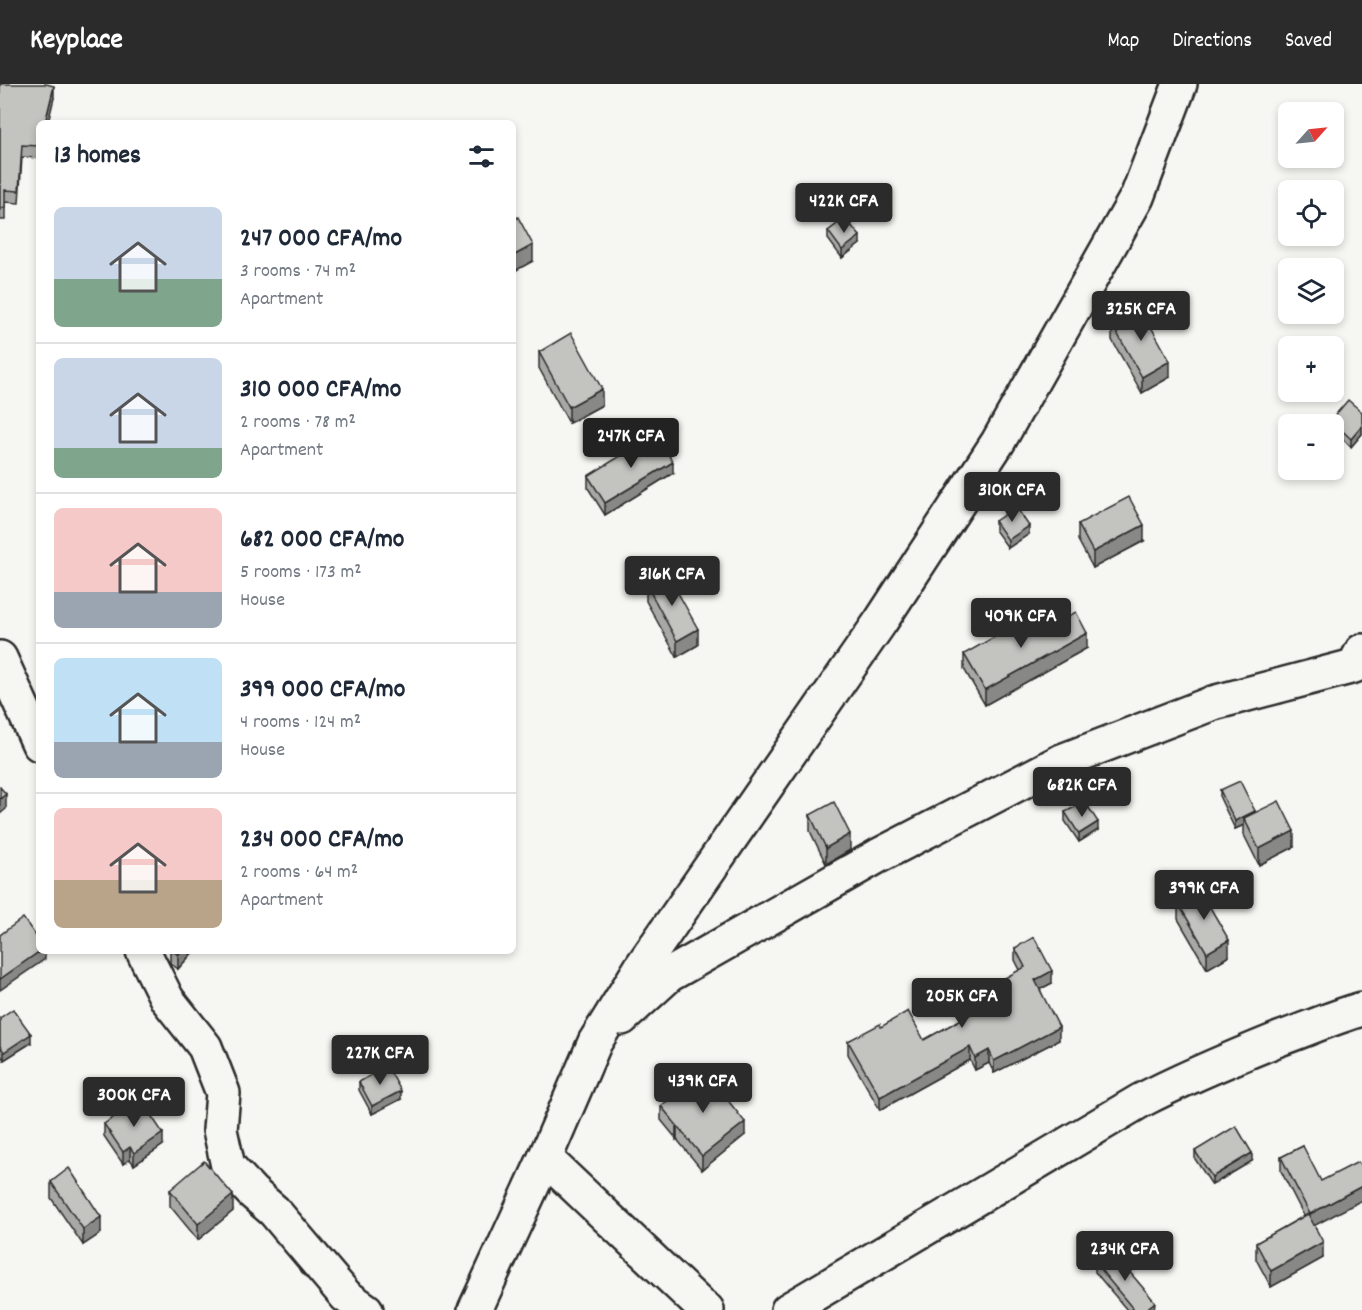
<!DOCTYPE html>
<html lang="en">
<head>
<meta charset="utf-8">
<style>
	:root { --surface:#fff; --page:#f2f2f3; --text:#1f2937; --muted:#747a83; --line:#e0e1e3; --accent:#2b2b2b }
	body { margin:0; font-family:Dekko,sans-serif; background:var(--page); color:var(--text); height:100vh; display:flex; flex-direction:column; font-size:22px; white-space:nowrap }
	* { box-sizing:border-box; margin:0 }
	p { font-size:20px; color:var(--muted) }
	.icon { flex:none; width:33px; height:33px; fill:none; stroke:currentColor; stroke-width:2; stroke-linecap:round; stroke-linejoin:round }
	.map { position:relative; flex:1; overflow:hidden }
	.drawer { position:absolute; left:36px; top:36px; width:480px; height:834px; display:flex; flex-direction:column; background:var(--surface); border-radius:9px; box-shadow:0 3px 9px #0003 }
	.drawer>* { flex:none }
	.needle { width:39px; rotate:63deg }
	.tools { position:absolute; left:1278px; top:18px; display:grid; gap:12px }
	.tools a { display:grid; place-items:center; width:66px; height:66px; border-radius:9px; background:var(--surface); box-shadow:0 3px 9px #0003; font-size:30px }
	.price { position:absolute; translate:-50% -51px; padding:0 14px; border-radius:6px; background:var(--accent); color:#fff; font-size:20px; line-height:39px; filter:drop-shadow(0 2px 3px #0008) }
	.price::after { content:''; position:absolute; left:50%; top:36px; width:18px; height:14px; margin-left:-9px; background:inherit; clip-path:polygon(0 0,100% 0,50% 100%) }
	.price.current { background:#222; color:#fff }
	ul { padding:0; list-style:none }
	li { display:flex; align-items:center; gap:18px; height:150px; padding:0 18px }
	li+li { border-top:2px solid var(--line) }
	li span { display:grid; place-items:center; flex:none; width:168px; height:120px; border-radius:9px; color:#555 }
	li>.icon { margin-inline-start:auto }
	span .icon { width:72px; height:72px; fill:#fffc; stroke-width:1 }
	li b { font-size:26px }
	h2 { display:flex; justify-content:space-between; align-items:center; height:72px; padding:0 18px; font-size:26px }
	header { display:flex; align-items:center; gap:36px; box-sizing:border-box; height:84px; padding:0 30px; background:var(--accent); color:#fff }
	header strong { font-size:28px }
	nav { display:flex; gap:33px; margin-inline-start:auto; font-size:21px }
	.map>svg:first-child { display:block }
	.lines { fill:none; stroke-linecap:round; stroke-linejoin:round }
	.minor-casing { stroke:#2b2b2b; stroke-width:38 }
	.minor { stroke:#f6f6f2; stroke-width:33 }
	.wall { fill:#a8a8a5; stroke:#2b2b2b; stroke-width:1.5 }
	.shaded-wall { fill:#888886; stroke:#2b2b2b; stroke-width:1.5 }
	.building { fill:#c3c3c0; stroke:#2b2b2b; stroke-width:1.5 }
</style>
</head>
<body>
<header>
<strong>Keyplace</strong>
<nav><a>Map</a><a>Directions</a><a>Saved</a></nav>
</header>
<div class="map">
<svg width="1362" height="1226" viewBox="0 0 1362 1226">
	<rect width="100%" height="100%" fill="#f6f6f2"/>
	<filter id="ink" filterUnits="userSpaceOnUse"><feTurbulence type="fractalNoise" baseFrequency=".0167" numOctaves="2"/><feDisplacementMap in="SourceGraphic" scale="12" xChannelSelector="R" yChannelSelector="G"/><feConvolveMatrix kernelMatrix="1 2 1 2 8 2 1 2 1" color-interpolation-filters="sRGB"/></filter>
	<g filter="url(#ink)">
		<g class="lines">
			<defs>
				<g id="minor">
					<polyline points="0,574 39,660"/>
					<polyline points="143,867 167,915 205,963 223,1009 220,1046 228,1082 252,1108 274,1127 346,1212 366,1226"/>
					<polyline points="622,934 669,891 878,772 1062,677 1213,619 1354,582 1362,567"/>
					<polyline points="545,1074 700,1221 707,1226"/>
					<polyline points="475,1226 545,1074 595,958 642,882 881,537 998,358 1137,113 1180,0"/>
					<path d="M788,1226l352,-209c46,-24 92,-43 139,-62 28,-10 55,-22 83,-30"/>
				</g>
			</defs>
			<use href="#minor" class="minor-casing"/>
			<use href="#minor" class="minor"/>
		</g>
		<g class="wall">
			<polygon points="0,0 54,14 39,39 39,74 22,73 19,119 5,118 5,136 0,136"/>
			<polygon points="828,147 860,160 842,174 828,155"/>
			<polygon points="1112,240 1170,293 1142,309 1112,256"/>
			<polygon points="539,268 602,321 569,339 539,284"/>
			<polygon points="1362,328 1362,350 1351,363 1334,347 1334,340 1331,340 1331,336"/>
			<polygon points="673,389 605,431 588,404 588,392"/>
			<polygon points="995,437 1029,450 1008,464 995,446"/>
			<polygon points="1078,440 1144,457 1093,484 1078,456"/>
			<polygon points="646,500 698,561 677,573 646,517"/>
			<polygon points="1029,553 1087,564 985,621 964,585 964,570"/>
			<polygon points="1220,706 1255,729 1294,763 1259,781 1244,751 1244,741 1235,745 1220,714"/>
			<polygon points="1065,728 1098,746 1079,758 1065,737"/>
			<polygon points="810,731 850,766 826,780 810,747"/>
			<polygon points="1178,819 1229,872 1207,885 1178,835"/>
			<polygon points="1015,864 1052,899 1040,905 1059,956 994,989 989,979 975,986 970,976 880,1026 848,970 848,957 881,943 924,956 980,925 978,921 978,909 1020,886 1015,876"/>
			<polygon points="170,867 194,867 178,885 170,879"/>
			<polygon points="0,934 31,959 4,976 0,970"/>
			<polygon points="359,998 401,1015 372,1030 359,1006"/>
			<polygon points="661,1022 745,1051 702,1086 661,1036"/>
			<polygon points="104,1040 163,1061 134,1081 130,1075 123,1080 104,1052"/>
			<polygon points="1303,1062 1314,1142 1323,1174 1271,1203 1256,1175 1256,1159 1304,1132 1281,1087 1281,1073"/>
			<polygon points="1195,1067 1252,1077 1212,1101 1195,1075"/>
			<polygon points="51,1098 101,1149 83,1161 51,1114"/>
			<polygon points="170,1106 233,1127 198,1156 170,1122"/>
			<polygon points="1095,1179 1155,1226 1127,1226 1095,1188"/>
		</g>
		<g class="shaded-wall">
			<polygon points="54,2 54,14 48,39 45,39"/>
			<polygon points="860,152 860,160 842,174 842,166"/>
			<polygon points="533,161 533,177 513,188 513,172"/>
			<polygon points="1170,277 1170,293 1142,309 1142,293"/>
			<polygon points="602,305 602,321 569,339 569,323"/>
			<polygon points="1362,342 1362,350 1351,363 1351,355"/>
			<polygon points="673,378 673,389 605,431 605,419"/>
			<polygon points="1144,441 1144,457 1093,484 1093,468"/>
			<polygon points="1029,442 1029,450 1008,464 1008,456"/>
			<polygon points="698,545 698,561 677,573 677,557"/>
			<polygon points="1087,549 1087,564 985,621 985,606"/>
			<polygon points="6,710 6,725 0,730 0,715"/>
			<polygon points="1255,727 1255,736 1244,734 1244,741 1235,745 1235,737"/>
			<polygon points="1098,738 1098,746 1079,758 1079,750"/>
			<polygon points="1294,747 1294,763 1259,781 1259,765"/>
			<polygon points="850,750 850,766 826,780 826,764"/>
			<polygon points="1229,856 1229,872 1207,885 1207,869"/>
			<polygon points="40,867 45,867 45,875 0,906 0,895"/>
			<polygon points="181,867 194,867 178,885 178,871"/>
			<polygon points="1052,887 1052,899 1035,908 1035,896"/>
			<polygon points="1059,943 1059,956 994,989 994,977"/>
			<polygon points="31,950 31,959 4,976 4,968"/>
			<polygon points="970,963 970,976 880,1026 880,1013"/>
			<polygon points="989,966 989,979 975,986 975,974"/>
			<polygon points="401,1007 401,1015 372,1030 372,1022"/>
			<polygon points="745,1038 745,1051 702,1086 702,1072"/>
			<polygon points="677,1041 677,1055 676,1056 676,1042"/>
			<polygon points="163,1049 163,1061 134,1081 134,1069"/>
			<polygon points="130,1063 130,1075 123,1080 123,1068"/>
			<polygon points="1252,1069 1252,1077 1212,1101 1212,1093"/>
			<polygon points="1362,1102 1362,1116 1310,1144 1310,1130"/>
			<polygon points="233,1111 233,1127 198,1156 198,1140"/>
			<polygon points="101,1133 101,1149 83,1161 83,1145"/>
			<polygon points="1323,1158 1323,1174 1271,1203 1271,1187"/>
			<polygon points="1155,1218 1154,1226 1145,1226"/>
		</g>
		<g class="building">
			<polygon points="0,0 46,0 54,2 45,39 39,39 39,62 22,61 19,107 5,106 5,124 0,124"/>
			<polygon points="518,133 533,161 513,172 513,136"/>
			<polygon points="845,134 860,152 842,166 828,147"/>
			<polygon points="1140,223 1170,277 1142,293 1112,240"/>
			<polygon points="571,249 602,305 569,323 539,268"/>
			<polygon points="1348,316 1362,328 1362,342 1351,355 1331,336"/>
			<polygon points="656,350 673,378 605,419 588,392"/>
			<polygon points="1129,413 1144,441 1093,468 1078,440"/>
			<polygon points="1016,423 1029,442 1008,456 995,437"/>
			<polygon points="667,489 698,545 677,557 646,500"/>
			<polygon points="1076,528 1087,549 985,606 964,570 1021,538 1029,553"/>
			<polygon points="1240,697 1255,727 1235,737 1220,706"/>
			<polygon points="0,703 6,710 0,715"/>
			<polygon points="1279,717 1294,747 1259,765 1244,734"/>
			<polygon points="834,718 850,750 826,764 810,731"/>
			<polygon points="1085,718 1098,738 1079,750 1065,728"/>
			<polygon points="1200,806 1229,856 1207,869 1178,819"/>
			<polygon points="23,834 39,856 39,867 40,867 0,895 0,851"/>
			<polygon points="1034,853 1052,887 1035,896 1059,943 994,977 989,966 975,974 970,963 880,1013 848,957 880,940 881,943 908,927 924,956 985,922 978,909 1025,883 1015,864"/>
			<polygon points="173,867 181,867 178,871"/>
			<polygon points="13,925 31,950 4,968 0,962 0,934"/>
			<polygon points="387,982 401,1007 372,1022 359,998"/>
			<polygon points="705,987 745,1038 702,1072 661,1022"/>
			<polygon points="140,1015 163,1049 134,1069 130,1063 123,1068 104,1040"/>
			<polygon points="1236,1042 1252,1069 1212,1093 1195,1067"/>
			<polygon points="1303,1062 1321,1097 1358,1078 1362,1084 1362,1102 1310,1130 1281,1073"/>
			<polygon points="204,1077 233,1111 198,1140 170,1106"/>
			<polygon points="69,1084 101,1133 83,1145 51,1098"/>
			<polygon points="1308,1130 1323,1158 1271,1187 1256,1159"/>
			<polygon points="1111,1166 1155,1218 1145,1226 1134,1226 1095,1179"/>
		</g>
	</g>
</svg>
<div class="tools">
<a><svg class="needle" viewBox="-14 -14 28 28"><path d="M0-13l5 13h-10z" fill="#e53935"/><path d="M0 13l5-13h-10z" fill="#747a83"/></svg></a>
<a><svg class="icon" aria-label="locate" viewBox="0 0 24 24"><circle cx="12" cy="12" r="6"/><path d="M12 2v4M12 18v4M2 12h4M18 12h4"/></svg></a>
<a><svg class="icon" aria-label="layers" viewBox="0 0 24 24"><path d="M12 4l9 5-9 5-9-5zM3 14l9 5 9-5"/></svg></a>
<a>+</a>
<a>−</a>
</div>
<b class="price" style="left:844px;top:150px">422K CFA</b>
<b class="price" style="left:1141px;top:258px">325K CFA</b>
<b class="price current" style="left:631px;top:385px">247K CFA</b>
<b class="price" style="left:1012px;top:439px">310K CFA</b>
<b class="price" style="left:672px;top:523px">316K CFA</b>
<b class="price" style="left:1021px;top:565px">409K CFA</b>
<b class="price" style="left:1082px;top:734px">682K CFA</b>
<b class="price" style="left:1204px;top:837px">399K CFA</b>
<b class="price" style="left:962px;top:945px">205K CFA</b>
<b class="price" style="left:380px;top:1002px">227K CFA</b>
<b class="price" style="left:703px;top:1030px">439K CFA</b>
<b class="price" style="left:134px;top:1044px">300K CFA</b>
<b class="price" style="left:1125px;top:1198px">234K CFA</b>
<section class="drawer">
<h2>13 homes<svg class="icon" aria-label="filters" viewBox="0 0 24 24"><path d="M4 7h16M4 17h16"/><circle cx="9" cy="7" r="2"/><circle cx="15" cy="17" r="2"/></svg></h2>
<ul>
<li><span style="background:linear-gradient(#c9d6e8 60%,#7fa58c 0)"><svg class="icon" aria-label="home" viewBox="0 0 24 24"><path d="M3 11l9-7 9 7M6 9v11h12V9"/></svg></span><div><b>247 000 CFA/mo</b><p>3 rooms · 74 m²</p><p>Apartment</p></div></li>
<li><span style="background:linear-gradient(#c9d6e8 75%,#7fa58c 0)"><svg class="icon" aria-label="home" viewBox="0 0 24 24"><path d="M3 11l9-7 9 7M6 9v11h12V9"/></svg></span><div><b>310 000 CFA/mo</b><p>2 rooms · 78 m²</p><p>Apartment</p></div></li>
<li><span style="background:linear-gradient(#f6c9c9 70%,#9aa5b1 0)"><svg class="icon" aria-label="home" viewBox="0 0 24 24"><path d="M3 11l9-7 9 7M6 9v11h12V9"/></svg></span><div><b>682 000 CFA/mo</b><p>5 rooms · 173 m²</p><p>House</p></div></li>
<li><span style="background:linear-gradient(#bfe0f5 70%,#9aa5b1 0)"><svg class="icon" aria-label="home" viewBox="0 0 24 24"><path d="M3 11l9-7 9 7M6 9v11h12V9"/></svg></span><div><b>399 000 CFA/mo</b><p>4 rooms · 124 m²</p><p>House</p></div></li>
<li><span style="background:linear-gradient(#f6c9c9 60%,#b9a48a 0)"><svg class="icon" aria-label="home" viewBox="0 0 24 24"><path d="M3 11l9-7 9 7M6 9v11h12V9"/></svg></span><div><b>234 000 CFA/mo</b><p>2 rooms · 64 m²</p><p>Apartment</p></div></li>
</ul>
</section>
</div>
</body>
</html>
